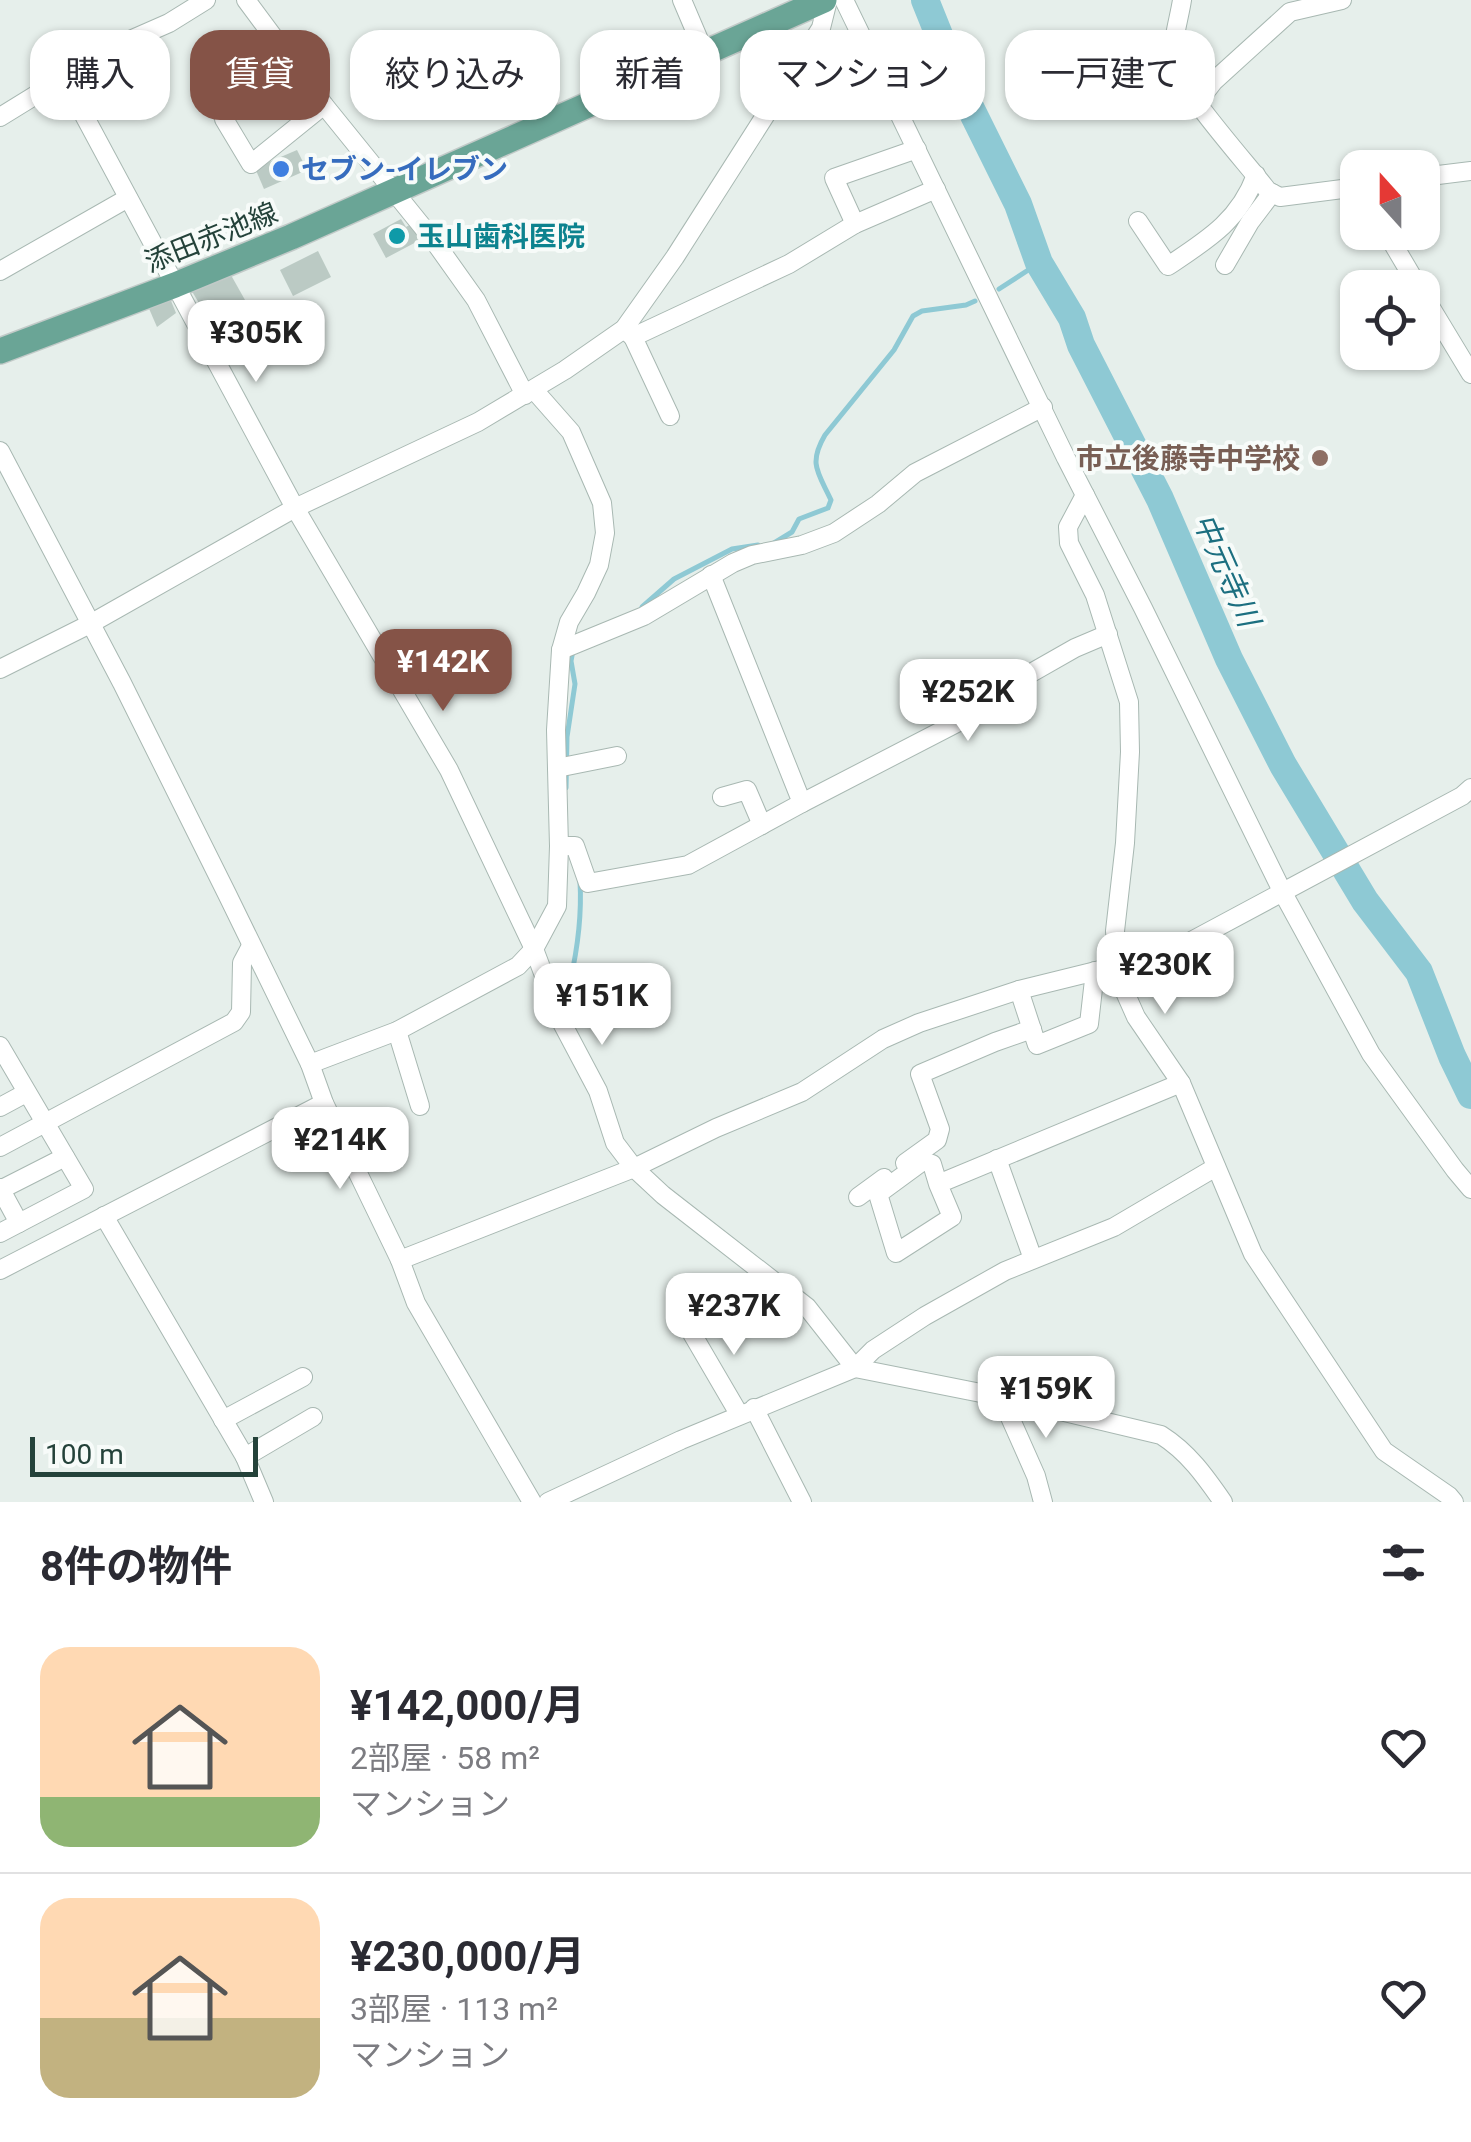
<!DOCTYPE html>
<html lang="ja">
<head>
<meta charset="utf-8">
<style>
	:root { --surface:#fff; --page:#f7f7f7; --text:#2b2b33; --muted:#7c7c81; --line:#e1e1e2; --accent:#855347 }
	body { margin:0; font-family:Roboto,"Noto Sans JP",sans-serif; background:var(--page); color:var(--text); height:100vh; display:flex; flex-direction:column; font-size:38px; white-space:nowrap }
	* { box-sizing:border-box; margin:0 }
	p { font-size:32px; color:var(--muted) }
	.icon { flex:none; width:55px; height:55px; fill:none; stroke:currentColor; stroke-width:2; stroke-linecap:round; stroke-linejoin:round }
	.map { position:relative; height:1502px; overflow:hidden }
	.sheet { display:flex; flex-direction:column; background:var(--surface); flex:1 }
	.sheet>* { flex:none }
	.guide { position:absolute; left:30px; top:30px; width:1412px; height:90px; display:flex; gap:20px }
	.needle { width:65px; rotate:339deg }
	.tools { position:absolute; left:1340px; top:150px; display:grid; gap:20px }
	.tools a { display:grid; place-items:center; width:100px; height:100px; border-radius:20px; background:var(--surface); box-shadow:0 2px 8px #0004; font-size:50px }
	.scale { position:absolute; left:30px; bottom:25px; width:228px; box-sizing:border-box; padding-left:10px; border:5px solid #24423a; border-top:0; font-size:28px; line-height:35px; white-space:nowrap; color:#24423a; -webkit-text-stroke:8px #f7fbf9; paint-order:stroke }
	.price { position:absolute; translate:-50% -85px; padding:0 22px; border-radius:20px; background:#fff; color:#222; font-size:32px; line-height:65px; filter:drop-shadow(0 2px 5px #0008) }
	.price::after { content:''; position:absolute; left:50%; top:60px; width:30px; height:22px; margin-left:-15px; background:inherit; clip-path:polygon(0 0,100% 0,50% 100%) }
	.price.current { background:var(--accent); color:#fff }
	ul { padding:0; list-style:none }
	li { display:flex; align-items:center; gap:30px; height:250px; padding:0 40px }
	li+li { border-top:2px solid var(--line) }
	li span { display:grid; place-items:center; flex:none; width:280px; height:200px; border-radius:30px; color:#555 }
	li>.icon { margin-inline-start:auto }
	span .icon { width:120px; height:120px; fill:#fffc; stroke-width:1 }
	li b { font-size:42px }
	h2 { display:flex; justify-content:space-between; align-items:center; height:120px; padding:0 40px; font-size:42px }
	.pill { padding:0 35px; border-radius:30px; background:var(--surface); box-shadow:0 2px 8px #0004; font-size:35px; line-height:90px }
	.pill.current { background:var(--accent); color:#fff }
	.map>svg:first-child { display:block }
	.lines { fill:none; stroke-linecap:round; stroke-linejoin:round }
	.stream { stroke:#8ec9d4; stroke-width:5 }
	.river { stroke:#8ec9d4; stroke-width:28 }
	.building { fill:#bbcac4 }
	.street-casing { stroke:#a8b8b2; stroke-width:20 }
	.primary-casing { stroke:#c2cac8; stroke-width:28 }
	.street { stroke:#fff; stroke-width:18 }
	.primary { stroke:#6aa596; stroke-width:25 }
	.shop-dot { fill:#3f7fe0; stroke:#f7fbf9; stroke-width:4 }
	.culture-dot { fill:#0f9aa8; stroke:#f7fbf9; stroke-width:4 }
	.education-dot { fill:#8d6e63; stroke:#f7fbf9; stroke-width:4 }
	.labels { text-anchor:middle; stroke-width:8; stroke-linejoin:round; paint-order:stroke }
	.shop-label { font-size:28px; font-weight:bold; fill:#366cbe; stroke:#f7fbf9; text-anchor:start }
	.culture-label { font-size:28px; font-weight:bold; fill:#0d838f; stroke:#f7fbf9; text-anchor:start }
	.street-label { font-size:28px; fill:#24423a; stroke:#f7fbf9 }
	.education-label { font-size:28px; font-weight:bold; fill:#785e54; stroke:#f7fbf9; text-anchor:end }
	.water-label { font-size:30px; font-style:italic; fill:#1c6f80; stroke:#f7fbf9 }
</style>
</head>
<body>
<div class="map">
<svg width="1471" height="1502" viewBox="0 0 1471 1502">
	<rect width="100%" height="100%" fill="#e6efeb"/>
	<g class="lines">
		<g class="stream">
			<polyline points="999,289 1039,263"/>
			<path d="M774,543l18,-11 7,-13 29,-11 3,-8c-13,-28 -23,-36 -6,-65l69,-85 19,-34 9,-5 44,-6 9,-4"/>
			<polyline points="642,607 674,579 732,549 758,545"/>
			<polyline points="566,788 567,737 575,684 571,661 573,650"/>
			<path d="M570,982c8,-35 12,-66 10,-101"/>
		</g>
		<polyline class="river" points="925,0 960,87 1018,204 1039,263 1072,318 1081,345 1160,499 1229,659 1283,765 1365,901 1419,972 1452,1056 1471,1095"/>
	</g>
	<g class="building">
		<polygon points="297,150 307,170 264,189 255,168"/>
		<polygon points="401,219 406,227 413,223 422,239 386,258 373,234"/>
		<polygon points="318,251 331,277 293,296 280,270"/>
		<polygon points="227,268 245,300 209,320 190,288"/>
		<polygon points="169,296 176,313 157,327 147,304"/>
	</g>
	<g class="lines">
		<defs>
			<g id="street">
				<polyline points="246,0 324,105 434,241 476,300 525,395"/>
				<polyline points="682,0 705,54"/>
				<polyline points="844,0 1066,458 1143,608 1283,893 1371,1054 1455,1170 1471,1189"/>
				<path d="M1182,0c-3,20 -11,42 -8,63 5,25 75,103 94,128l12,6 78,-10"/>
				<path d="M64,78l231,430 154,262 85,179 28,74 36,68 17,52 19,25 29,27 144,112 48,61 146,29 160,38c27,17 44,41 62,67"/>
				<polyline points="1092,95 1145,69 1174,59"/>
				<polyline points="1197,103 1214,81 1290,12 1342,0"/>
				<polyline points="0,117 112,48 169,23 206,0"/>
				<polyline points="224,119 251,164 324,105"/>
				<polyline points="1422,177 1471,171"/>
				<path d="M1138,221l30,45c39,-26 71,-45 88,-91"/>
				<polyline points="855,224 834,178 917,149"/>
				<polyline points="1386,232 1419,288"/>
				<polyline points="1225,265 1250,222 1272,193"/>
				<polyline points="0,271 128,198"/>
				<polyline points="1422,293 1471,374"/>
				<polyline points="624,329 633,337 789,264 855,224 936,189"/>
				<polyline points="633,337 670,416"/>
				<polyline points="0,451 122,683 227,894 310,1064 324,1103 400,1260 416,1303 532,1502"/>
				<polyline points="1085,495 1068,527 1069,543 1095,595 1129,702 1130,752 1125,843 1115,931 1118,965 1124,990 1136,1017 1181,1083 1253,1254 1384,1451 1449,1496 1454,1502"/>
				<polyline points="561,650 644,616 733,563 752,555 802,545 834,533 878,504 915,473 1043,407"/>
				<polyline points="0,669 90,624 295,508 478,422 565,370 624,329 675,257 821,28 828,0"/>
				<polyline points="557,768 617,756"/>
				<polyline points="722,797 747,790 762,825"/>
				<polyline points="802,803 974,714 1003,689 1075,648 1108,634"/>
				<polyline points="559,846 575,846 588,883 688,865 802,803 711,575"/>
				<polyline points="1019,990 1037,1045 1089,1024 1095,971"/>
				<polyline points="397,1031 420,1106"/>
				<polyline points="0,1046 84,1189 0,1233"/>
				<polyline points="310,1064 397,1031 518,966 534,949 557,906 559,846 556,730 561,650 569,622 586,593 599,565 605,533 602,503 571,432 534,390"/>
				<polyline points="0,1107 26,1093"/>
				<polyline points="0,1147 234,1022 241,1012 242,963 251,946"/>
				<polyline points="997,1159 1033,1259"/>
				<polyline points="905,1163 937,1140 940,1129 920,1074 995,1042 1032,1029"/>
				<polyline points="938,1184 932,1164 923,1161 878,1194 896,1253 952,1217 938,1184 1181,1083"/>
				<polyline points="0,1188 19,1223"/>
				<polyline points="0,1190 65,1157"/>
				<polyline points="858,1197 884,1178"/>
				<polyline points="104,1216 245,1457"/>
				<polyline points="400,1260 634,1168 716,1128 802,1092 883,1039 919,1023 1019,990 1169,953 1462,796 1471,788"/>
				<polyline points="0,1270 324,1103"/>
				<polyline points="687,1325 739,1414"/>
				<polyline points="1001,1397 1036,1476 1043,1502"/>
				<polyline points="754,1408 802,1502"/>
				<polyline points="223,1420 303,1377"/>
				<polyline points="264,1502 245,1457 313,1417"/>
				<polyline points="548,1502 681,1440 855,1368 873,1350 925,1316 1005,1271 1114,1227 1216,1167"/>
			</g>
			<polyline id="primary" points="0,351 175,285 291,237 824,0"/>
		</defs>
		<use href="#street" class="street-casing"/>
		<use href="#primary" class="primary-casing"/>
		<use href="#street" class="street"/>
		<use href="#primary" class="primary"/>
	</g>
	<circle class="shop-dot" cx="281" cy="169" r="10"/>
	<circle class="culture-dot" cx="397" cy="236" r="10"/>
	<circle class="education-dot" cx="1320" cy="458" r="10"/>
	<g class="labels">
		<g class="shop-label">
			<text x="301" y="179">セブン-イレブン</text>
		</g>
		<g class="culture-label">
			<text x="417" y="246">玉山歯科医院</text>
		</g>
		<g class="street-label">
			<text transform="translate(211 237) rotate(-22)" y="10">添田赤池線</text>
		</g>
		<g class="education-label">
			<text x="1300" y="468">市立後藤寺中学校</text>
		</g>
		<g class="water-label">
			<text transform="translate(1226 570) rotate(66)" y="10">中元寺川</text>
		</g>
	</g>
</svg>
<div class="tools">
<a><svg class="needle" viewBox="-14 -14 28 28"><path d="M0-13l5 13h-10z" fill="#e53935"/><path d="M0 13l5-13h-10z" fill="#7c7c81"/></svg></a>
<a><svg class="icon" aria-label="locate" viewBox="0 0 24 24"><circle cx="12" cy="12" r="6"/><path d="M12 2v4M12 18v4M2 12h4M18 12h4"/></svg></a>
</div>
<div class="scale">100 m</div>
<b class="price" style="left:256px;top:385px">¥305K</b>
<b class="price current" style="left:443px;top:714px">¥142K</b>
<b class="price" style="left:968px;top:744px">¥252K</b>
<b class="price" style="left:1165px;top:1017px">¥230K</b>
<b class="price" style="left:602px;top:1048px">¥151K</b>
<b class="price" style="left:340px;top:1192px">¥214K</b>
<b class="price" style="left:734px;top:1358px">¥237K</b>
<b class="price" style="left:1046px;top:1441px">¥159K</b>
<div class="guide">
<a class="pill">購入</a>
<a class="pill current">賃貸</a>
<a class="pill">絞り込み</a>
<a class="pill">新着</a>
<a class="pill">マンション</a>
<a class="pill">一戸建て</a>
</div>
</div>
<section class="sheet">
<h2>8件の物件<svg class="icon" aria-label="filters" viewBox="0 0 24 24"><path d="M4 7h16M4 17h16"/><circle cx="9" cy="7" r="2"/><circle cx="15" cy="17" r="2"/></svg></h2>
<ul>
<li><span style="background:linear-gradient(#ffd9b3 75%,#8fb573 0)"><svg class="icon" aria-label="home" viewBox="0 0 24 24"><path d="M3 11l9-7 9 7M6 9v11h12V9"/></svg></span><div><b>¥142,000/月</b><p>2部屋 · 58 m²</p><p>マンション</p></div><svg class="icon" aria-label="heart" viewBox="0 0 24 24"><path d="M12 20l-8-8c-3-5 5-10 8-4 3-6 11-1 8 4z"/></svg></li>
<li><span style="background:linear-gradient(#ffd9b3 60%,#c2b280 0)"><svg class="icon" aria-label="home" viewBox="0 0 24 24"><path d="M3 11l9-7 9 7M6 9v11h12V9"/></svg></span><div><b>¥230,000/月</b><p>3部屋 · 113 m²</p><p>マンション</p></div><svg class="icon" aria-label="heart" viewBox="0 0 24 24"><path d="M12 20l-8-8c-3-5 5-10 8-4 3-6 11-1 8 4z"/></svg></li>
</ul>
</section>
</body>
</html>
